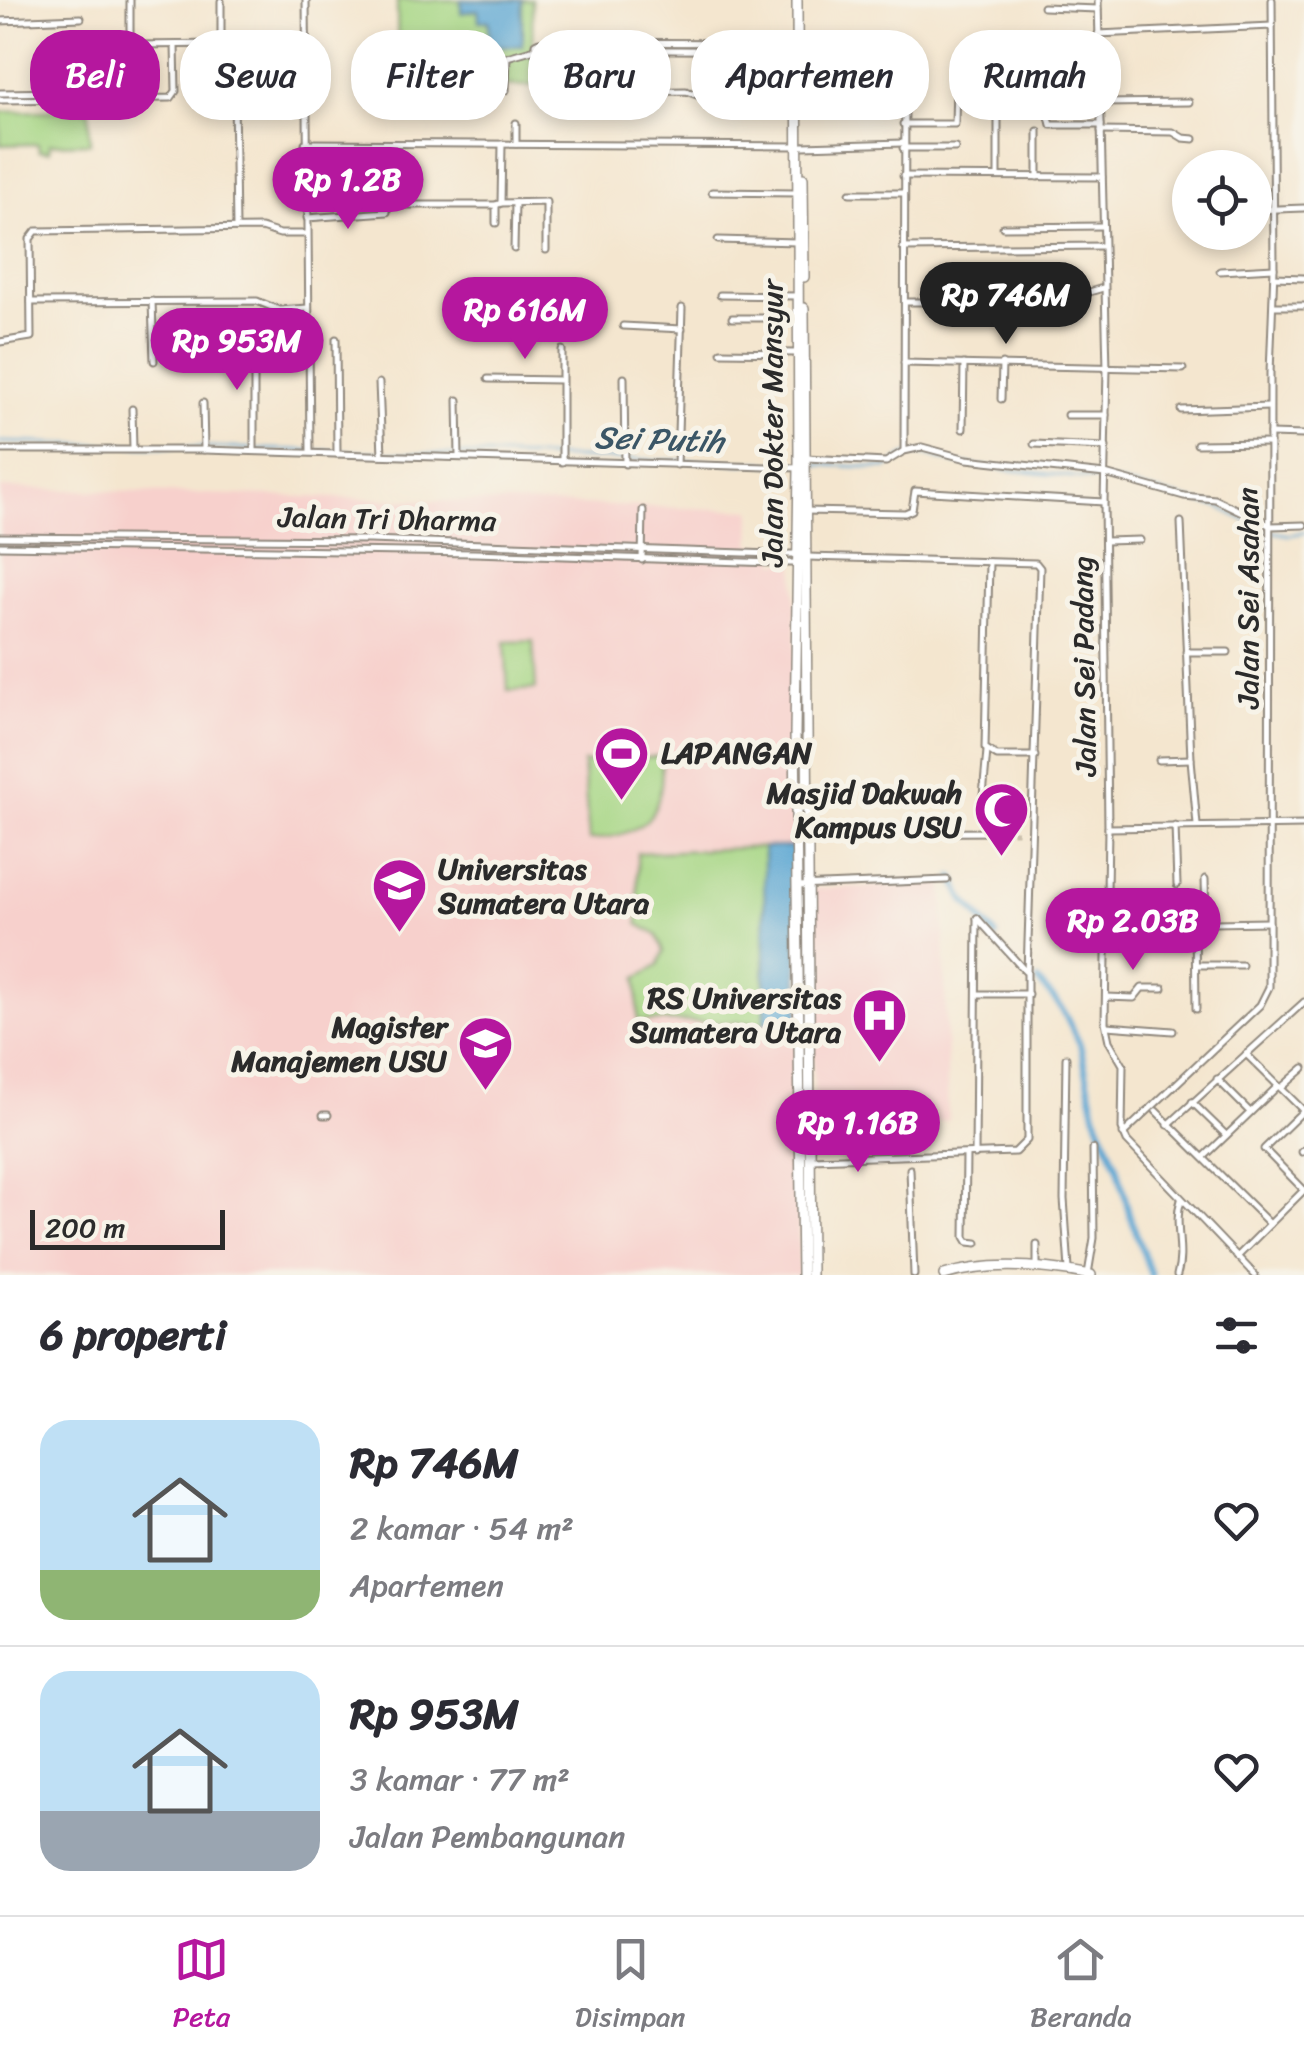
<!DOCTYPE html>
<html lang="id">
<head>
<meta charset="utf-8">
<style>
	:root { --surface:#fff; --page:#f2f2f3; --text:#2b2b33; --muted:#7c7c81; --line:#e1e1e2; --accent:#b5179e }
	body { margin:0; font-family:Sriracha,sans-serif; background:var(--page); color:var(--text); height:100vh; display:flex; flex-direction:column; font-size:38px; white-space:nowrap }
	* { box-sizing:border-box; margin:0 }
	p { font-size:32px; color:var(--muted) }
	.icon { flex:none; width:55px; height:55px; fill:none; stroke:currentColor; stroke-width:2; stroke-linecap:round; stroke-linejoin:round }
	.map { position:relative; height:1275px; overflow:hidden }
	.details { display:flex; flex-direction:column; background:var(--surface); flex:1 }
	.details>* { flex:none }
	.guide { position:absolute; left:30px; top:30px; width:1245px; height:90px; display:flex; gap:20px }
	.fabs { position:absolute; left:1172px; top:150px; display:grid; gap:20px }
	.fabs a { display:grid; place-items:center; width:100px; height:100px; border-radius:50%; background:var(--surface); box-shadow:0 5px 15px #0003; font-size:50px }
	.scale { position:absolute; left:30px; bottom:25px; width:195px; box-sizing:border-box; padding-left:10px; border:5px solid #2b2b2b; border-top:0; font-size:28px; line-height:35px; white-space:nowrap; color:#2b2b2b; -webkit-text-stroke:8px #f7f3e8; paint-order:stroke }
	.price { position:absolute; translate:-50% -85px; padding:0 22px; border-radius:35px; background:var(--accent); color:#fff; font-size:32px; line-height:65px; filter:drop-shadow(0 2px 5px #0008) }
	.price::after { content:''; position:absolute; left:50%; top:60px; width:30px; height:22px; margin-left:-15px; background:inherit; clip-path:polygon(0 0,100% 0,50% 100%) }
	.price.active { background:#222; color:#fff }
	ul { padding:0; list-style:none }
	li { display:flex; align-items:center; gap:30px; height:250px; padding:0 40px }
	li+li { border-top:2px solid var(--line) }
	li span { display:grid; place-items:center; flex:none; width:280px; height:200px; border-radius:30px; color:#555 }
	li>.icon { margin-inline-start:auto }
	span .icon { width:120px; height:120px; fill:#fffc; stroke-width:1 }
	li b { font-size:42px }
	h2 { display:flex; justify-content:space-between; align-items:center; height:120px; padding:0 40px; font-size:42px }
	.tag { padding:0 35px; border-radius:40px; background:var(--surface); box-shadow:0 5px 15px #0003; font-size:35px; line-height:90px }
	.tag.active { background:var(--accent); color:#fff }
	.tab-bar { display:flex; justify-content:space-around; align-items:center; height:140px; border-top:2px solid var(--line); background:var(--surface); font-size:28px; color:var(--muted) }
	.tab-bar a { display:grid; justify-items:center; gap:5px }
	.tab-bar .active { color:var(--accent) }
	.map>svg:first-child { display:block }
	.built { fill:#f7d0cc }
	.green { fill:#a6d684; stroke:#688058; stroke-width:2.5 }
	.water { fill:#5aa6d3; stroke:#42687f; stroke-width:2.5 }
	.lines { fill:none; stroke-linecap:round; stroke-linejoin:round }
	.stream { stroke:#5aa6d3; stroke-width:2.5 }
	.canal { stroke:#5aa6d3; stroke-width:6 }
	.street-tunnel { stroke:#ccc1ae; stroke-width:5; stroke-dasharray:5 2.5; stroke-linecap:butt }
	.street-casing { stroke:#90887d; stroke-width:9 }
	.primary-casing { stroke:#90887d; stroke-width:12 }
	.street { stroke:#fff; stroke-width:5 }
	.primary { stroke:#fff; stroke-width:9 }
	.labels { text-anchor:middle; stroke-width:10; stroke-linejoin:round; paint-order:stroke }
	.street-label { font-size:30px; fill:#2b2b2b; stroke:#f7f3e8 }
	.poi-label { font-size:30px; font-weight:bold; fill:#2b2b2b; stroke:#f7f3e8; text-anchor:end }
	.water-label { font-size:32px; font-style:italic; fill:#3b5666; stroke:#f7f3e8 }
</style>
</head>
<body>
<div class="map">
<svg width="1304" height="1275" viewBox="0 0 1304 1275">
	<rect width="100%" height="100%" fill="#f7f3e8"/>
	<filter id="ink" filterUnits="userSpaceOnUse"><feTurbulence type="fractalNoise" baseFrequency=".01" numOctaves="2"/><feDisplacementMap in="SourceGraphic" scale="20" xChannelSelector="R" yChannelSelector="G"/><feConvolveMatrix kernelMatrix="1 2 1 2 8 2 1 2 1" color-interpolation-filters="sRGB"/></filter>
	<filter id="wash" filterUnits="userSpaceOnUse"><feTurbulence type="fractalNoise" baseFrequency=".0048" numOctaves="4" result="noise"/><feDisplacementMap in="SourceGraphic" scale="40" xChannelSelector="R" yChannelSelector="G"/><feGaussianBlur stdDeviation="2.25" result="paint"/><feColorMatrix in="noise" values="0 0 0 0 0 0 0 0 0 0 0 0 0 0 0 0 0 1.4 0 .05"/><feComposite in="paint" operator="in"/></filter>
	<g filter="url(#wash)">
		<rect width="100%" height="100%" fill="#f4e6cf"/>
		<g class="built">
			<polygon points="0,488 752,510 751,545 776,546 776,563 795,563 799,1275 0,1275"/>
			<polygon points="943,884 948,1121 928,1122 929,1151 815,1153 810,889"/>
		</g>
		<g class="green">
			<polygon points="397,0 532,0 533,86 398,84"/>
			<polygon points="89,110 90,143 50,144 49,151 39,151 38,144 0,145 0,112"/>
			<polygon points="533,641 536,689 508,691 505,642"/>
			<path d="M661,756c5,59 -15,79 -72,84l-6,-77z"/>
			<polygon points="764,847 765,1023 638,1021 637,978 658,966 664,951 657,935 638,924 637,853"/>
		</g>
		<g class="water">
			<polygon points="461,0 522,0 522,46 489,46 489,21 479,21 478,10 461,13"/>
			<rect x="410" y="37" width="55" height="30"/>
			<polygon points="764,847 797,847 799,1023 765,1023"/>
		</g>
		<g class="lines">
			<g class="stream">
				<polyline points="0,442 793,464"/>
				<polyline points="806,464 886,468 905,456 920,453 958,464 1110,481 1219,507 1264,530 1290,535 1304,532"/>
			</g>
			<g class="canal">
				<polyline points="953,877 964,900 996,936"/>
				<polyline points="1038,981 1061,1007 1080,1044 1095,1113 1118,1169 1129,1213 1151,1275"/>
			</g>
		</g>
	</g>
	<g filter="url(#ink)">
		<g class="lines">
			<polyline class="street-tunnel" points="1005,832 1020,832"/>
			<defs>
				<g id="street">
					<polyline points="130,0 130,41 135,45 306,43"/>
					<polyline points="306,0 310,452"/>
					<polyline points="1098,0 1107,369 1104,502 1108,828 1105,1022 1109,1041 1123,1065 1122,1129 1127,1141 1255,1275"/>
					<polyline points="1043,7 1098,9"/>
					<polyline points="0,21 81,18"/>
					<polyline points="1098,34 1272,26"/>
					<polyline points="221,44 221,1"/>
					<polyline points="802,46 891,48"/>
					<polyline points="535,49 535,44 539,42 802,43"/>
					<polyline points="506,90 507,57 535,49 799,51"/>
					<polyline points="628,92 686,91 708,99 797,96"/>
					<polyline points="0,93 69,92 76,87 76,71"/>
					<polyline points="234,97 236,228"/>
					<polyline points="0,100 171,98 176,91 175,45"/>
					<polyline points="1101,103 1189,102"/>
					<polyline points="1048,113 1051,125 1101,125"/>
					<polyline points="516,123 516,144"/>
					<polyline points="903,124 955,124 956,84"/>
					<polyline points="1101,131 1173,132 1183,138 1194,139"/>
					<polyline points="305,143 797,146"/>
					<polyline points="803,146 903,143"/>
					<polyline points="903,148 955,148"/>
					<polyline points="903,176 1102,177"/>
					<polyline points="998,176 998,86"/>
					<polyline points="1038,177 1038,131"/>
					<polyline points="712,192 797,193"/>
					<polyline points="850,193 903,193"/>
					<polyline points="501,203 546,202 546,250"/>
					<polyline points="401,205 496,205"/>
					<polyline points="1255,210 1304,208"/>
					<polyline points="307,218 387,212"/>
					<polyline points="496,223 496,205 501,203 502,144"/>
					<polyline points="1003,227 1103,226"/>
					<polyline points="718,240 797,242"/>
					<polyline points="903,248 1103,246"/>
					<polyline points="514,249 515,203"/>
					<polyline points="1220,271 1274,268"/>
					<polyline points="1274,277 1304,278"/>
					<polyline points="720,295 799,296"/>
					<polyline points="152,301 154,361"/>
					<polyline points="31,302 257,301 279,310 308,308"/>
					<polyline points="905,302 983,302"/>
					<polyline points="1274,306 1304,306"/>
					<polyline points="732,318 798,318"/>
					<polyline points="1030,323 1052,303 1103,288"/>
					<polyline points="623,326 682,329"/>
					<polyline points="336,339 337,454"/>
					<polyline points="254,340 254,451"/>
					<polyline points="0,342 31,337 30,239 36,231 261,228 280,234 307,234"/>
					<polyline points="721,352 798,353"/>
					<polyline points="904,363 1183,369"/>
					<polyline points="624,378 625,464"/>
					<polyline points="488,379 561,380"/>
					<polyline points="379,383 382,455"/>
					<polyline points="1001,399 1002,364"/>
					<polyline points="458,400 459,457"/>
					<polyline points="203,403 204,450"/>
					<polyline points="132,409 133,449"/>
					<polyline points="1181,410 1269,407"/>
					<polyline points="1067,415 1106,415"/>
					<polyline points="963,429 964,364"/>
					<polyline points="1270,434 1304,435"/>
					<polyline points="1034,444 1106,447"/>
					<polyline points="1197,444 1270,443"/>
					<polyline points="0,450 204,450 799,468"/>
					<polyline points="904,451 905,80"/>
					<polyline points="806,458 886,462 904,451 922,447 967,459 1105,474 1184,496 1215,499 1271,526 1304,525"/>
					<polyline points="562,462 562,350"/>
					<polyline points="677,465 682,308"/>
					<polyline points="805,511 905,513 912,510 915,491 1104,502"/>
					<polyline points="1181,522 1191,759 1197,825"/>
					<polyline points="0,537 369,540 773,554"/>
					<polyline points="1105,541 1140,540"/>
					<polyline points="0,546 474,553 773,563"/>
					<polyline points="780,554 795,554"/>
					<polyline points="807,557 1036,563 1040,568 1027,973 1027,1140 1015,1152 812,1159"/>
					<polyline points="642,560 643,510"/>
					<polyline points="989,562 985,748 997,756 1035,756"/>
					<polyline points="780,563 795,563"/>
					<polyline points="1186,652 1228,652"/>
					<polyline points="1159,760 1191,759"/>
					<polyline points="983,796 987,751"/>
					<polyline points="1175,826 1177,885"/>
					<polyline points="1108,828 1304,825"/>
					<polyline points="808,833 1005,832"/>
					<polyline points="1205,879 1206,923"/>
					<polyline points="797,886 947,880"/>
					<polyline points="977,918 1025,971"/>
					<polyline points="1195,923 1196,1009"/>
					<polyline points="1105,925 1269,922"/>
					<polyline points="1196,965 1242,965"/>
					<polyline points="977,994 1028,994"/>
					<polyline points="1106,997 1134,998 1142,988 1163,988"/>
					<polyline points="1107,1026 1173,1031"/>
					<polyline points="1246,1054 1304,1111"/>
					<polyline points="1066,1058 1064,1199 1069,1269"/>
					<polyline points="1217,1079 1250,1112"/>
					<polyline points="1281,1088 1304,1068"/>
					<polyline points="1192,1102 1226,1135"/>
					<polyline points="1156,1111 1270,1224"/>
					<polyline points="323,1115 328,1115"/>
					<polyline points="1168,1125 1304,1002"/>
					<polyline points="1123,1134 1260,1005 1269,987 1270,373 1274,268 1272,0"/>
					<polyline points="1302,1152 1304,1150"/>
					<polyline points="966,1155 965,1237 968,1242 977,1243"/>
					<polyline points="975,1155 977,918"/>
					<polyline points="1205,1156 1278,1086"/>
					<polyline points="910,1169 914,1275"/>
					<polyline points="1237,1257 1304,1190 1264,1149 1304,1110"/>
					<polyline points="1037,1267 1037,1245"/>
					<polyline points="1088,1274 1094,1238 1093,1149"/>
					<path d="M1177,1275c8,-25 -4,-51 4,-75"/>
				</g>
				<g id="primary">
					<polyline points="797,0 799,468 795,733 802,1275"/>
					<polyline points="803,178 804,277"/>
					<polyline points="804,308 811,1275"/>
					<path d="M944,1275c46,-14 101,-9 147,0"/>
				</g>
			</defs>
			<use href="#street" class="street-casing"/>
			<use href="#primary" class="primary-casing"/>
			<use href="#street" class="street"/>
			<use href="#primary" class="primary"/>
		</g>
	</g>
	<defs>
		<symbol id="stadium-pin" viewBox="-11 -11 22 30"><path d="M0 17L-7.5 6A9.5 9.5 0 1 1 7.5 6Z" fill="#b5179e" stroke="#f7f3e8"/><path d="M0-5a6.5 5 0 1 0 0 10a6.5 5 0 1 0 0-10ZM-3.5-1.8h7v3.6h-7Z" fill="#fff"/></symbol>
		<symbol id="mosque-pin" viewBox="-11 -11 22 30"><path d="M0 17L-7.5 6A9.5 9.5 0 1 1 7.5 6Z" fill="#b5179e" stroke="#f7f3e8"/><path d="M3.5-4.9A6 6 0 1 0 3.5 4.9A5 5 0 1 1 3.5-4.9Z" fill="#fff"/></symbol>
		<symbol id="university-pin" viewBox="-11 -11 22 30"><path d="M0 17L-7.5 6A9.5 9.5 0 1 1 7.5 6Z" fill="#b5179e" stroke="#f7f3e8"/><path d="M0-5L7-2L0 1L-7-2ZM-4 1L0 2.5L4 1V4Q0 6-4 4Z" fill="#fff"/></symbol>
		<symbol id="hospital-pin" viewBox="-11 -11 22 30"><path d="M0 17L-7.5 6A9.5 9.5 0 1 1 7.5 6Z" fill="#b5179e" stroke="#f7f3e8"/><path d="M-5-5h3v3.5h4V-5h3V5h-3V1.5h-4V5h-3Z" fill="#fff"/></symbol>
	</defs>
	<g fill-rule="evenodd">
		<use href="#stadium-pin" x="590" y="722" width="63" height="86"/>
		<use href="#mosque-pin" x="970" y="778" width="63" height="86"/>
		<use href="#university-pin" x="368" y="854" width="63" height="86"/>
		<use href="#hospital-pin" x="848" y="984" width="63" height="86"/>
		<use href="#university-pin" x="454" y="1012" width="63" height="86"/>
	</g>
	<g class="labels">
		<g class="street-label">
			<text transform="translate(772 423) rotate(-90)" y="10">Jalan Dokter Mansyur</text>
			<text transform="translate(387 519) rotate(1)" y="10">Jalan Tri Dharma</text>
			<text transform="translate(1248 598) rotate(-90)" y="10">Jalan Sei Asahan</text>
			<text transform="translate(1084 666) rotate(-91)" y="10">Jalan Sei Padang</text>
		</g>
		<g class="poi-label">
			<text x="661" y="763" text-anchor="start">LAPANGAN</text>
			<text x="962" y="803">Masjid Dakwah<tspan x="962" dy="34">Kampus USU</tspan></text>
			<text x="438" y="879" text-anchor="start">Universitas<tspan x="438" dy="34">Sumatera Utara</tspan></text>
			<text x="841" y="1008">RS Universitas<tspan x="841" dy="34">Sumatera Utara</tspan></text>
			<text x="447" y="1037">Magister<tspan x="447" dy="34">Manajemen USU</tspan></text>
		</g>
		<g class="water-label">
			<text transform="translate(659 439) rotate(2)" y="11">Sei Putih</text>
		</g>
	</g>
</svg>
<div class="fabs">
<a><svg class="icon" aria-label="locate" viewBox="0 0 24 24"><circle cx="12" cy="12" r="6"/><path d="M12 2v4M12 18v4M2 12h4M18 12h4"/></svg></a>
</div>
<div class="scale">200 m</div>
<b class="price" style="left:348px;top:232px">Rp 1.2B</b>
<b class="price active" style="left:1006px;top:347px">Rp 746M</b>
<b class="price" style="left:525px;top:362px">Rp 616M</b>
<b class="price" style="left:237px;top:393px">Rp 953M</b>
<b class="price" style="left:1133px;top:973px">Rp 2.03B</b>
<b class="price" style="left:858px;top:1175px">Rp 1.16B</b>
<div class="guide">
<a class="tag active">Beli</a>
<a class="tag">Sewa</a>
<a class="tag">Filter</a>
<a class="tag">Baru</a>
<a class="tag">Apartemen</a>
<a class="tag">Rumah</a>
</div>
</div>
<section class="details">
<h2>6 properti<svg class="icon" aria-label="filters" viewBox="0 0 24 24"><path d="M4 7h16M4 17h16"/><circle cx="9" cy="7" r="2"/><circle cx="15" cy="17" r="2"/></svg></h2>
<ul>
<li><span style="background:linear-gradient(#bfe0f5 75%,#8fb573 0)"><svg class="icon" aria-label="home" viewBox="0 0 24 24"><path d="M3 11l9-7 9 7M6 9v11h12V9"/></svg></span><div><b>Rp 746M</b><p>2 kamar · 54 m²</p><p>Apartemen</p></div><svg class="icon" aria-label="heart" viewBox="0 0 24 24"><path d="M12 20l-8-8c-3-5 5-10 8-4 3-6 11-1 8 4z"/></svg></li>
<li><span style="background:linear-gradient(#bfe0f5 70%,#9aa5b1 0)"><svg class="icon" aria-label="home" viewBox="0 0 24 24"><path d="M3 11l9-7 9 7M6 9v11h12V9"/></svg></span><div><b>Rp 953M</b><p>3 kamar · 77 m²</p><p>Jalan Pembangunan</p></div><svg class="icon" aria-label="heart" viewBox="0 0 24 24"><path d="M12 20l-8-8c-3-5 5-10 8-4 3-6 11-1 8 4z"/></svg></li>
</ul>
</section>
<nav class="tab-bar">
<a class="active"><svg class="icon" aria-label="map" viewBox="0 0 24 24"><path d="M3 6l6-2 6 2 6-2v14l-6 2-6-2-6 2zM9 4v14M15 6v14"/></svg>Peta</a>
<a><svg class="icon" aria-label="saved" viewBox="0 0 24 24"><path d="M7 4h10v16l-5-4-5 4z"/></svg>Disimpan</a>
<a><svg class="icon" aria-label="home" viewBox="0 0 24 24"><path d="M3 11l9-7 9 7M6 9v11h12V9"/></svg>Beranda</a>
</nav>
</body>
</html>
